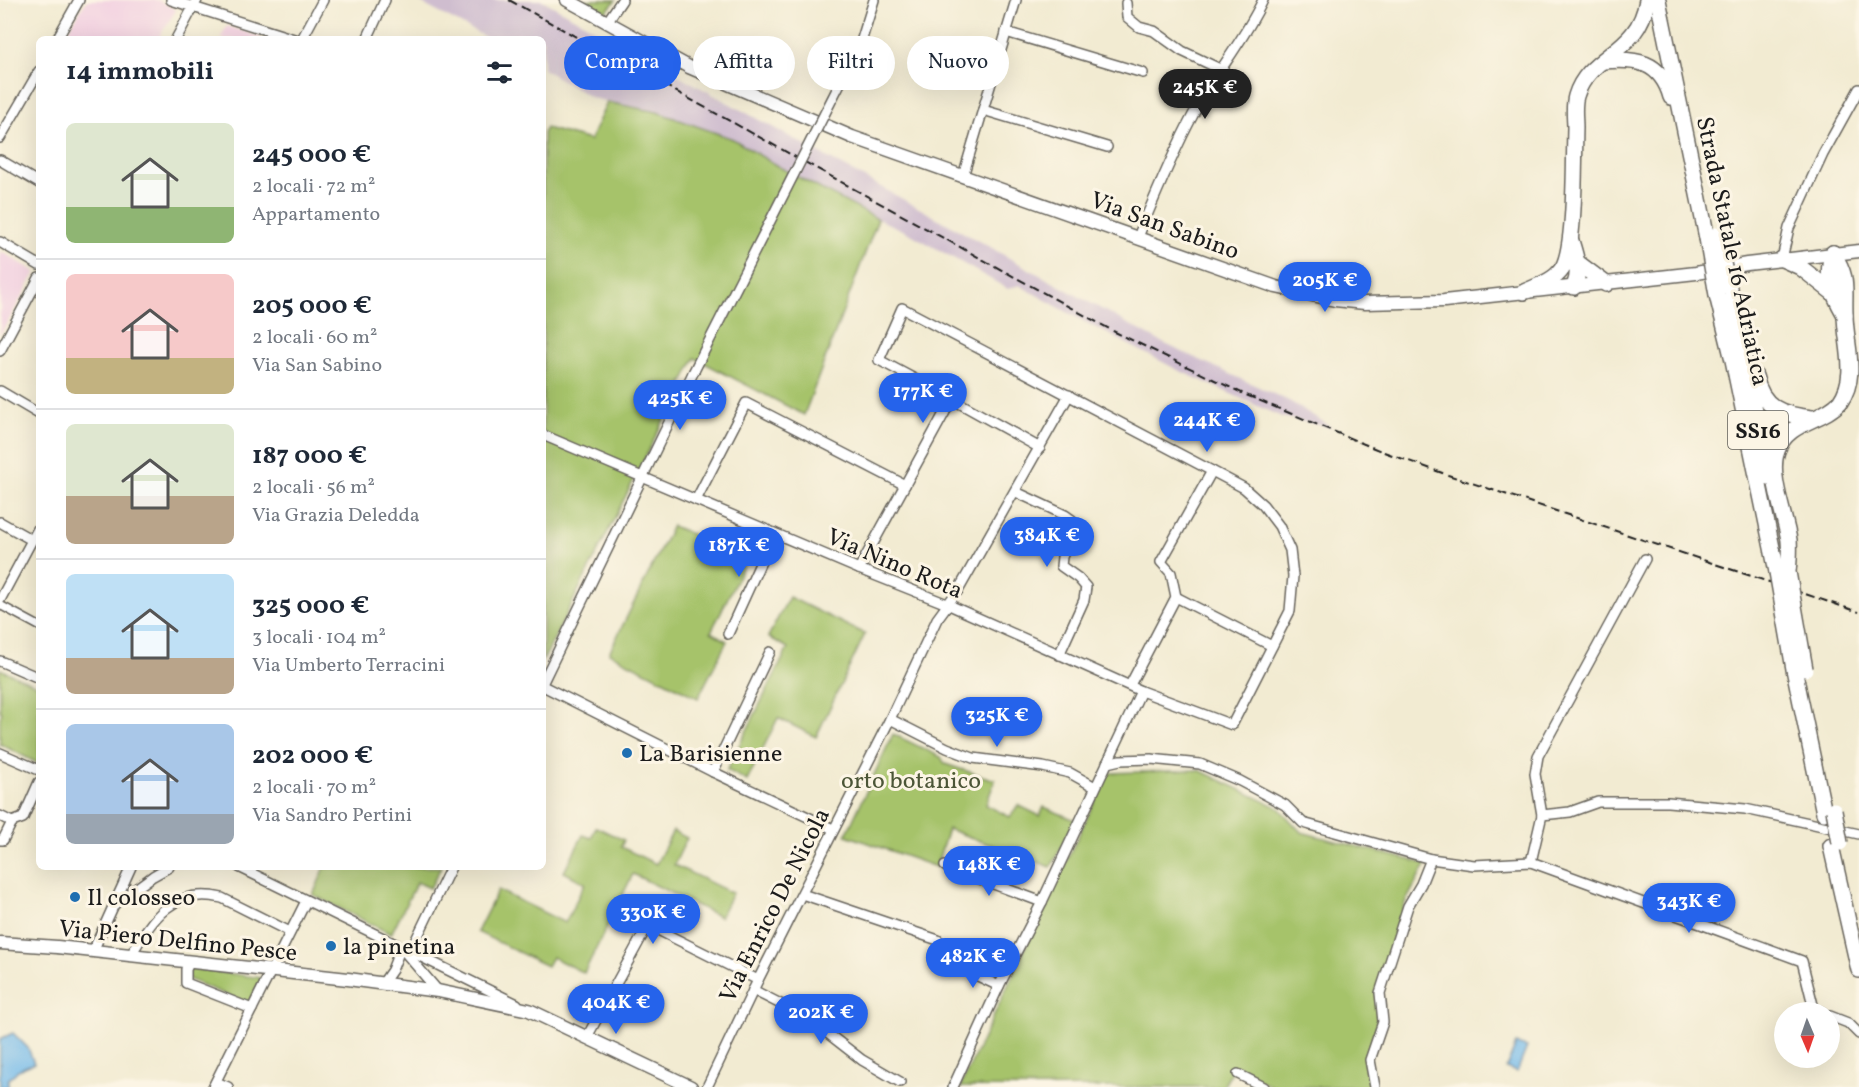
<!DOCTYPE html>
<html lang="it">
<head>
<meta charset="utf-8">
<style>
	:root { --surface:#fff; --page:#f2f2f3; --text:#1f2937; --muted:#747a83; --line:#e0e1e3; --accent:#2563eb }
	body { margin:0; font-family:Vollkorn,serif; background:var(--page); color:var(--text); height:100vh; display:flex; flex-direction:column; font-size:22px; white-space:nowrap }
	* { box-sizing:border-box; margin:0 }
	p { font-size:20px; color:var(--muted) }
	.icon { flex:none; width:33px; height:33px; fill:none; stroke:currentColor; stroke-width:2; stroke-linecap:round; stroke-linejoin:round }
	.map { position:relative; flex:1; overflow:hidden }
	.details { position:absolute; left:36px; top:36px; width:510px; height:834px; display:flex; flex-direction:column; background:var(--surface); border-radius:9px; box-shadow:0 6px 24px #0002 }
	.details>* { flex:none }
	.hud { position:absolute; left:564px; top:36px; width:570px; height:54px; display:flex; gap:12px }
	.needle { width:39px; rotate:178deg }
	.buttons { position:absolute; left:1774px; top:1002px; display:grid; gap:12px }
	.buttons a { display:grid; place-items:center; width:66px; height:66px; border-radius:50%; background:var(--surface); box-shadow:0 6px 24px #0002; font-size:30px }
	.price { position:absolute; translate:-50% -51px; padding:0 14px; border-radius:21px; background:var(--accent); color:#fff; font-size:20px; line-height:39px; filter:drop-shadow(0 2px 3px #0008) }
	.price::after { content:''; position:absolute; left:50%; top:36px; width:18px; height:14px; margin-left:-9px; background:inherit; clip-path:polygon(0 0,100% 0,50% 100%) }
	.price.selected { background:#222; color:#fff }
	ul { padding:0; list-style:none }
	li { display:flex; align-items:center; gap:18px; height:150px; padding:0 30px }
	li+li { border-top:2px solid var(--line) }
	li span { display:grid; place-items:center; flex:none; width:168px; height:120px; border-radius:9px; color:#555 }
	li>.icon { margin-inline-start:auto }
	span .icon { width:72px; height:72px; fill:#fffc; stroke-width:1 }
	li b { font-size:26px }
	h2 { display:flex; justify-content:space-between; align-items:center; height:72px; padding:0 30px; font-size:26px }
	.tag { padding:0 21px; border-radius:27px; background:var(--surface); box-shadow:0 6px 24px #0002; font-size:21px; line-height:54px }
	.tag.selected { background:var(--accent); color:#fff }
	.map>svg:first-child { display:block }
	.built { fill:#f2cfe1 }
	.industrial { fill:#cfbdcf }
	.green { fill:#a6c36a; stroke:#617043; stroke-width:1.5 }
	.water { fill:#73baea; stroke:#486b83; stroke-width:1.5 }
	.lines { fill:none; stroke-linecap:round; stroke-linejoin:round }
	.pedestrian-casing { stroke:#67645c; stroke-width:10 }
	.minor-casing { stroke:#67645c; stroke-width:12 }
	.tertiary-casing { stroke:#67645c; stroke-width:15 }
	.trunk-casing { stroke:#67645c; stroke-width:18 }
	.pedestrian { stroke:#fff; stroke-width:7 }
	.minor { stroke:#fff; stroke-width:9 }
	.tertiary { stroke:#fff; stroke-width:12 }
	.trunk { stroke:#fff; stroke-width:15 }
	.rail { stroke:#1c1c1c; stroke-width:2; stroke-dasharray:9 4.5; stroke-linecap:butt }
	.minor-bridge-casing { stroke:#67645c; stroke-width:12; stroke-linecap:butt }
	.trunk-bridge-casing { stroke:#67645c; stroke-width:18; stroke-linecap:butt }
	.minor-bridge { stroke:#fff; stroke-width:9 }
	.trunk-bridge { stroke:#fff; stroke-width:15 }
	.poi-dot { fill:#1f6fb2; stroke:#fcf5e5; stroke-width:2 }
	.labels { text-anchor:middle; stroke-width:6; stroke-linejoin:round; paint-order:stroke }
	.shield { fill:#fcf5e5; stroke:#5f5d58; stroke-width:1.5 }
	.shield-label { font-size:22px; font-weight:bold; fill:#1c1c1c }
	.street-label { font-size:24px; fill:#1c1c1c; stroke:#fcf5e5 }
	.poi-label { font-size:24px; fill:#1c1c1c; stroke:#fcf5e5; text-anchor:start }
	.park-label { font-size:24px; fill:#4c5637; stroke:#fcf5e5 }
</style>
</head>
<body>
<div class="map">
<svg width="1859" height="1087" viewBox="0 0 1859 1087">
	<rect width="100%" height="100%" fill="#fcf5e5"/>
	<filter id="ink" filterUnits="userSpaceOnUse"><feTurbulence type="fractalNoise" baseFrequency=".0167" numOctaves="2"/><feDisplacementMap in="SourceGraphic" scale="12" xChannelSelector="R" yChannelSelector="G"/><feConvolveMatrix kernelMatrix="1 2 1 2 8 2 1 2 1" color-interpolation-filters="sRGB"/></filter>
	<filter id="wash" filterUnits="userSpaceOnUse"><feTurbulence type="fractalNoise" baseFrequency=".008" numOctaves="4" result="noise"/><feDisplacementMap in="SourceGraphic" scale="24" xChannelSelector="R" yChannelSelector="G"/><feGaussianBlur stdDeviation="1.35" result="paint"/><feColorMatrix in="noise" values="0 0 0 0 0 0 0 0 0 0 0 0 0 0 0 0 0 1.4 0 .05"/><feComposite in="paint" operator="in"/></filter>
	<g filter="url(#wash)">
		<rect width="100%" height="100%" fill="#f2ebd2"/>
		<g class="built">
			<polygon points="87,0 158,0 176,10 158,39 63,39"/>
			<polygon points="227,26 261,37 261,39 220,39"/>
			<polygon points="0,251 36,272 0,335"/>
		</g>
		<polygon class="industrial" points="415,0 542,0 1163,343 1291,402 1333,428 1282,417 1178,370 1083,321 1019,285 1008,289 909,233 878,219 779,167 733,139 657,112 592,98 543,69 543,39 489,39"/>
		<g class="green">
			<polygon points="585,0 616,0 606,12"/>
			<polygon points="607,102 657,112 733,139 779,167 878,219 804,415 695,358 543,661 543,133 546,128 590,140"/>
			<polygon points="672,526 748,557 711,632 727,641 698,698 609,653"/>
			<polygon points="789,597 865,634 816,737 778,718 747,781 727,770 788,648 768,637"/>
			<polygon points="0,669 39,686 39,764 0,744 0,718 2,712 0,711"/>
			<polygon points="893,734 941,757 945,764 995,780 986,805 1010,817 1018,805 1040,816 1044,807 1075,820 1051,867 948,829 936,867 846,835"/>
			<polygon points="1199,770 1279,808 1301,832 1426,864 1405,903 1376,991 1379,1021 1365,1061 1370,1087 1273,1087 1234,1068 1223,1087 960,1087 1108,773"/>
			<polygon points="596,827 624,840 621,847 656,864 673,831 687,838 674,865 732,893 720,917 633,874 584,973 552,957 547,966 477,932 498,890 565,923 585,883 564,872 583,835 591,838"/>
			<polygon points="325,867 441,867 430,888 417,882 391,934 313,895"/>
			<polygon points="190,968 262,978 248,1004 188,979"/>
		</g>
		<g class="water">
			<polygon points="13,1033 28,1048 34,1063 18,1070 8,1080 8,1087 0,1087 0,1039"/>
			<polygon points="1516,1044 1527,1047 1517,1072 1506,1068"/>
		</g>
	</g>
	<g filter="url(#ink)">
		<g class="lines">
			<defs>
				<polyline id="pedestrian" points="0,605 39,626"/>
				<g id="minor">
					<polyline points="171,0 294,39"/>
					<polyline points="1126,3 1127,17 1139,27 1154,31 1182,51 1222,70"/>
					<polyline points="607,22 622,0"/>
					<polyline points="1006,32 1143,73"/>
					<polyline points="57,39 79,0"/>
					<polyline points="176,39 197,0"/>
					<polyline points="302,39 323,0"/>
					<polyline points="367,39 385,0"/>
					<polyline points="861,42 874,0"/>
					<polyline points="983,110 1107,147"/>
					<polyline points="0,138 39,71"/>
					<polyline points="0,160 39,183"/>
					<polyline points="963,176 1016,0"/>
					<path d="M1138,237c17,-41 34,-83 55,-122 21,-40 51,-74 70,-115"/>
					<polyline points="0,242 39,265"/>
					<polyline points="1782,259 1789,228 1823,154 1859,89"/>
					<polyline points="0,351 39,278"/>
					<polyline points="0,391 39,414"/>
					<polyline points="543,435 859,569 947,604 1141,691 1232,725 1290,611 1293,576 1290,550 1279,526 1263,505 1244,488 1212,471 902,308 879,360 952,399"/>
					<polyline points="1016,492 1065,515 1072,520 1074,529 1062,557 1061,566 1078,578 1086,587 1084,600 1059,655"/>
					<polyline points="696,500 746,403 905,485"/>
					<polyline points="0,522 32,540"/>
					<polyline points="859,569 952,399 1040,448"/>
					<polyline points="1176,597 1272,646"/>
					<polyline points="0,600 39,527"/>
					<polyline points="728,634 774,533"/>
					<polyline points="0,661 39,678"/>
					<polyline points="543,682 693,373"/>
					<polyline points="1130,685 1176,597 1171,573 1161,562 1212,471"/>
					<polyline points="543,686 713,772 833,829"/>
					<polyline points="890,719 947,748 973,758 1043,767 1070,773 1095,787"/>
					<polyline points="0,753 39,770"/>
					<polyline points="1107,763 1120,760 1151,759 1200,764 1240,781 1285,805 1303,823 1431,859 1474,865 1531,862 1802,961 1814,1009 1822,1012"/>
					<polyline points="713,772 770,652"/>
					<polyline points="1542,815 1535,774 1538,756 1645,559"/>
					<polyline points="0,816 12,822 3,840 0,840"/>
					<polyline points="12,822 23,818 39,782"/>
					<polyline points="1531,862 1542,815 1570,812 1598,802 1668,802 1745,809 1859,834"/>
					<polyline points="945,866 1042,902"/>
					<polyline points="239,867 517,1004"/>
					<polyline points="802,894 938,940"/>
					<polyline points="115,904 153,876 169,867"/>
					<polyline points="93,951 131,867"/>
					<polyline points="404,951 438,991"/>
					<polyline points="410,952 451,867"/>
					<path d="M131,955c22,-38 42,-68 91,-57l68,34"/>
					<polyline points="190,962 186,969 186,983 252,1009"/>
					<polyline points="959,967 999,986"/>
					<polyline points="383,983 392,970 401,947"/>
					<polyline points="753,990 808,1018 862,1060 900,1082"/>
					<polyline points="1830,1016 1848,1023 1859,1034"/>
					<polyline points="587,1037 648,925 758,980"/>
					<polyline points="1238,1074 1264,1087"/>
					<polyline points="216,1082 228,1087"/>
					<polyline points="213,1087 306,901"/>
					<polyline points="707,1087 758,980 890,719 937,619 959,589 1069,395"/>
					<polyline points="953,1087 999,986 1042,902 1141,691"/>
					<polyline points="1375,1087 1370,1060 1383,1022 1380,993 1408,906 1421,884 1431,859"/>
				</g>
				<g id="tertiary">
					<polyline points="567,0 689,67 852,137 1276,287 1335,300 1365,303 1444,301 1696,273 1747,264 1859,251"/>
					<polyline points="0,943 57,947 348,979 438,991 529,1010 691,1087"/>
				</g>
				<g id="trunk">
					<polyline points="1658,0 1707,238"/>
					<path d="M1603,61c33,-3 58,0 68,36"/>
					<path d="M1571,241c5,16 10,30 3,46"/>
					<path d="M1833,253c-9,24 0,41 12,62"/>
					<polyline points="1782,259 1800,267 1832,292"/>
					<polyline points="1578,263 1606,284"/>
					<polyline points="1729,288 1769,478"/>
					<path d="M1524,292c13,-6 30,-11 38,-23 14,-21 12,-112 13,-141 0,-10 -2,-22 1,-32 13,-43 63,-42 71,-96"/>
					<polyline points="1717,295 1733,360 1777,572"/>
					<path d="M1755,376c7,32 27,39 57,42"/>
					<path d="M1788,572c1,-10 2,-21 1,-32 -4,-25 -21,-66 -12,-89 10,-30 45,-29 63,-49 19,-27 5,-58 5,-88 -1,-28 4,-35 -12,-61"/>
					<polyline points="1794,669 1824,813"/>
					<polyline points="1831,846 1859,970"/>
				</g>
			</defs>
			<use href="#pedestrian" class="pedestrian-casing"/>
			<use href="#minor" class="minor-casing"/>
			<use href="#tertiary" class="tertiary-casing"/>
			<use href="#trunk" class="trunk-casing"/>
			<use href="#pedestrian" class="pedestrian"/>
			<use href="#minor" class="minor"/>
			<use href="#tertiary" class="tertiary"/>
			<use href="#trunk" class="trunk"/>
			<polyline class="rail" points="509,0 1115,332 1246,395 1381,451 1448,475 1859,612"/>
			<defs>
				<polyline id="minor-bridge" points="693,373 861,42"/>
				<g id="trunk-bridge">
					<polyline points="1716,235 1729,288"/>
					<polyline points="1707,238 1717,295"/>
					<polyline points="1777,572 1794,669"/>
					<polyline points="1788,572 1805,669"/>
					<polyline points="1834,810 1840,843"/>
				</g>
			</defs>
			<use href="#minor-bridge" class="minor-bridge-casing"/>
			<use href="#trunk-bridge" class="trunk-bridge-casing"/>
			<use href="#minor-bridge" class="minor-bridge"/>
			<use href="#trunk-bridge" class="trunk-bridge"/>
		</g>
	</g>
	<g class="poi-dot">
		<circle cx="627" cy="753" r="6"/>
		<circle cx="75" cy="897" r="6"/>
		<circle cx="331" cy="946" r="6"/>
	</g>
	<g class="labels">
		<rect class="shield" x="1728" y="411" width="60" height="38" rx="4.5"/>
		<g class="shield-label">
			<text x="1758" y="438">SS16</text>
		</g>
		<g class="street-label">
			<text transform="translate(1165 225) rotate(20)" y="8">Via San Sabino</text>
			<text transform="translate(1733 251) rotate(78)" y="8">Strada Statale 16 Adriatica</text>
			<text transform="translate(895 563) rotate(23)" y="8">Via Nino Rota</text>
			<text transform="translate(774 905) rotate(-63)" y="8">Via Enrico De Nicola</text>
			<text transform="translate(178 940) rotate(6)" y="8">Via Piero Delfino Pesce</text>
		</g>
		<g class="poi-label">
			<text x="639" y="761">La Barisienne</text>
			<text x="87" y="905">Il colosseo</text>
			<text x="343" y="954">la pinetina</text>
		</g>
		<g class="park-label">
			<text x="911" y="788">orto botanico</text>
		</g>
	</g>
</svg>
<div class="buttons">
<a><svg class="needle" viewBox="-14 -14 28 28"><path d="M0-13l5 13h-10z" fill="#e53935"/><path d="M0 13l5-13h-10z" fill="#747a83"/></svg></a>
</div>
<b class="price selected" style="left:1205px;top:120px">245K €</b>
<b class="price" style="left:1325px;top:313px">205K €</b>
<b class="price" style="left:923px;top:424px">177K €</b>
<b class="price" style="left:680px;top:431px">425K €</b>
<b class="price" style="left:1207px;top:453px">244K €</b>
<b class="price" style="left:1047px;top:568px">384K €</b>
<b class="price" style="left:739px;top:578px">187K €</b>
<b class="price" style="left:997px;top:748px">325K €</b>
<b class="price" style="left:989px;top:897px">148K €</b>
<b class="price" style="left:1689px;top:934px">343K €</b>
<b class="price" style="left:653px;top:945px">330K €</b>
<b class="price" style="left:973px;top:989px">482K €</b>
<b class="price" style="left:616px;top:1035px">404K €</b>
<b class="price" style="left:821px;top:1045px">202K €</b>
<div class="hud">
<a class="tag selected">Compra</a>
<a class="tag">Affitta</a>
<a class="tag">Filtri</a>
<a class="tag">Nuovo</a>
</div>
<section class="details">
<h2>14 immobili<svg class="icon" aria-label="filters" viewBox="0 0 24 24"><path d="M4 7h16M4 17h16"/><circle cx="9" cy="7" r="2"/><circle cx="15" cy="17" r="2"/></svg></h2>
<ul>
<li><span style="background:linear-gradient(#dfe7d0 70%,#8fb573 0)"><svg class="icon" aria-label="home" viewBox="0 0 24 24"><path d="M3 11l9-7 9 7M6 9v11h12V9"/></svg></span><div><b>245 000 €</b><p>2 locali · 72 m²</p><p>Appartamento</p></div></li>
<li><span style="background:linear-gradient(#f6c9c9 70%,#c2b280 0)"><svg class="icon" aria-label="home" viewBox="0 0 24 24"><path d="M3 11l9-7 9 7M6 9v11h12V9"/></svg></span><div><b>205 000 €</b><p>2 locali · 60 m²</p><p>Via San Sabino</p></div></li>
<li><span style="background:linear-gradient(#dfe7d0 60%,#b9a48a 0)"><svg class="icon" aria-label="home" viewBox="0 0 24 24"><path d="M3 11l9-7 9 7M6 9v11h12V9"/></svg></span><div><b>187 000 €</b><p>2 locali · 56 m²</p><p>Via Grazia Deledda</p></div></li>
<li><span style="background:linear-gradient(#bfe0f5 70%,#b9a48a 0)"><svg class="icon" aria-label="home" viewBox="0 0 24 24"><path d="M3 11l9-7 9 7M6 9v11h12V9"/></svg></span><div><b>325 000 €</b><p>3 locali · 104 m²</p><p>Via Umberto Terracini</p></div></li>
<li><span style="background:linear-gradient(#a9c7e8 75%,#9aa5b1 0)"><svg class="icon" aria-label="home" viewBox="0 0 24 24"><path d="M3 11l9-7 9 7M6 9v11h12V9"/></svg></span><div><b>202 000 €</b><p>2 locali · 70 m²</p><p>Via Sandro Pertini</p></div></li>
</ul>
</section>
</div>
</body>
</html>
